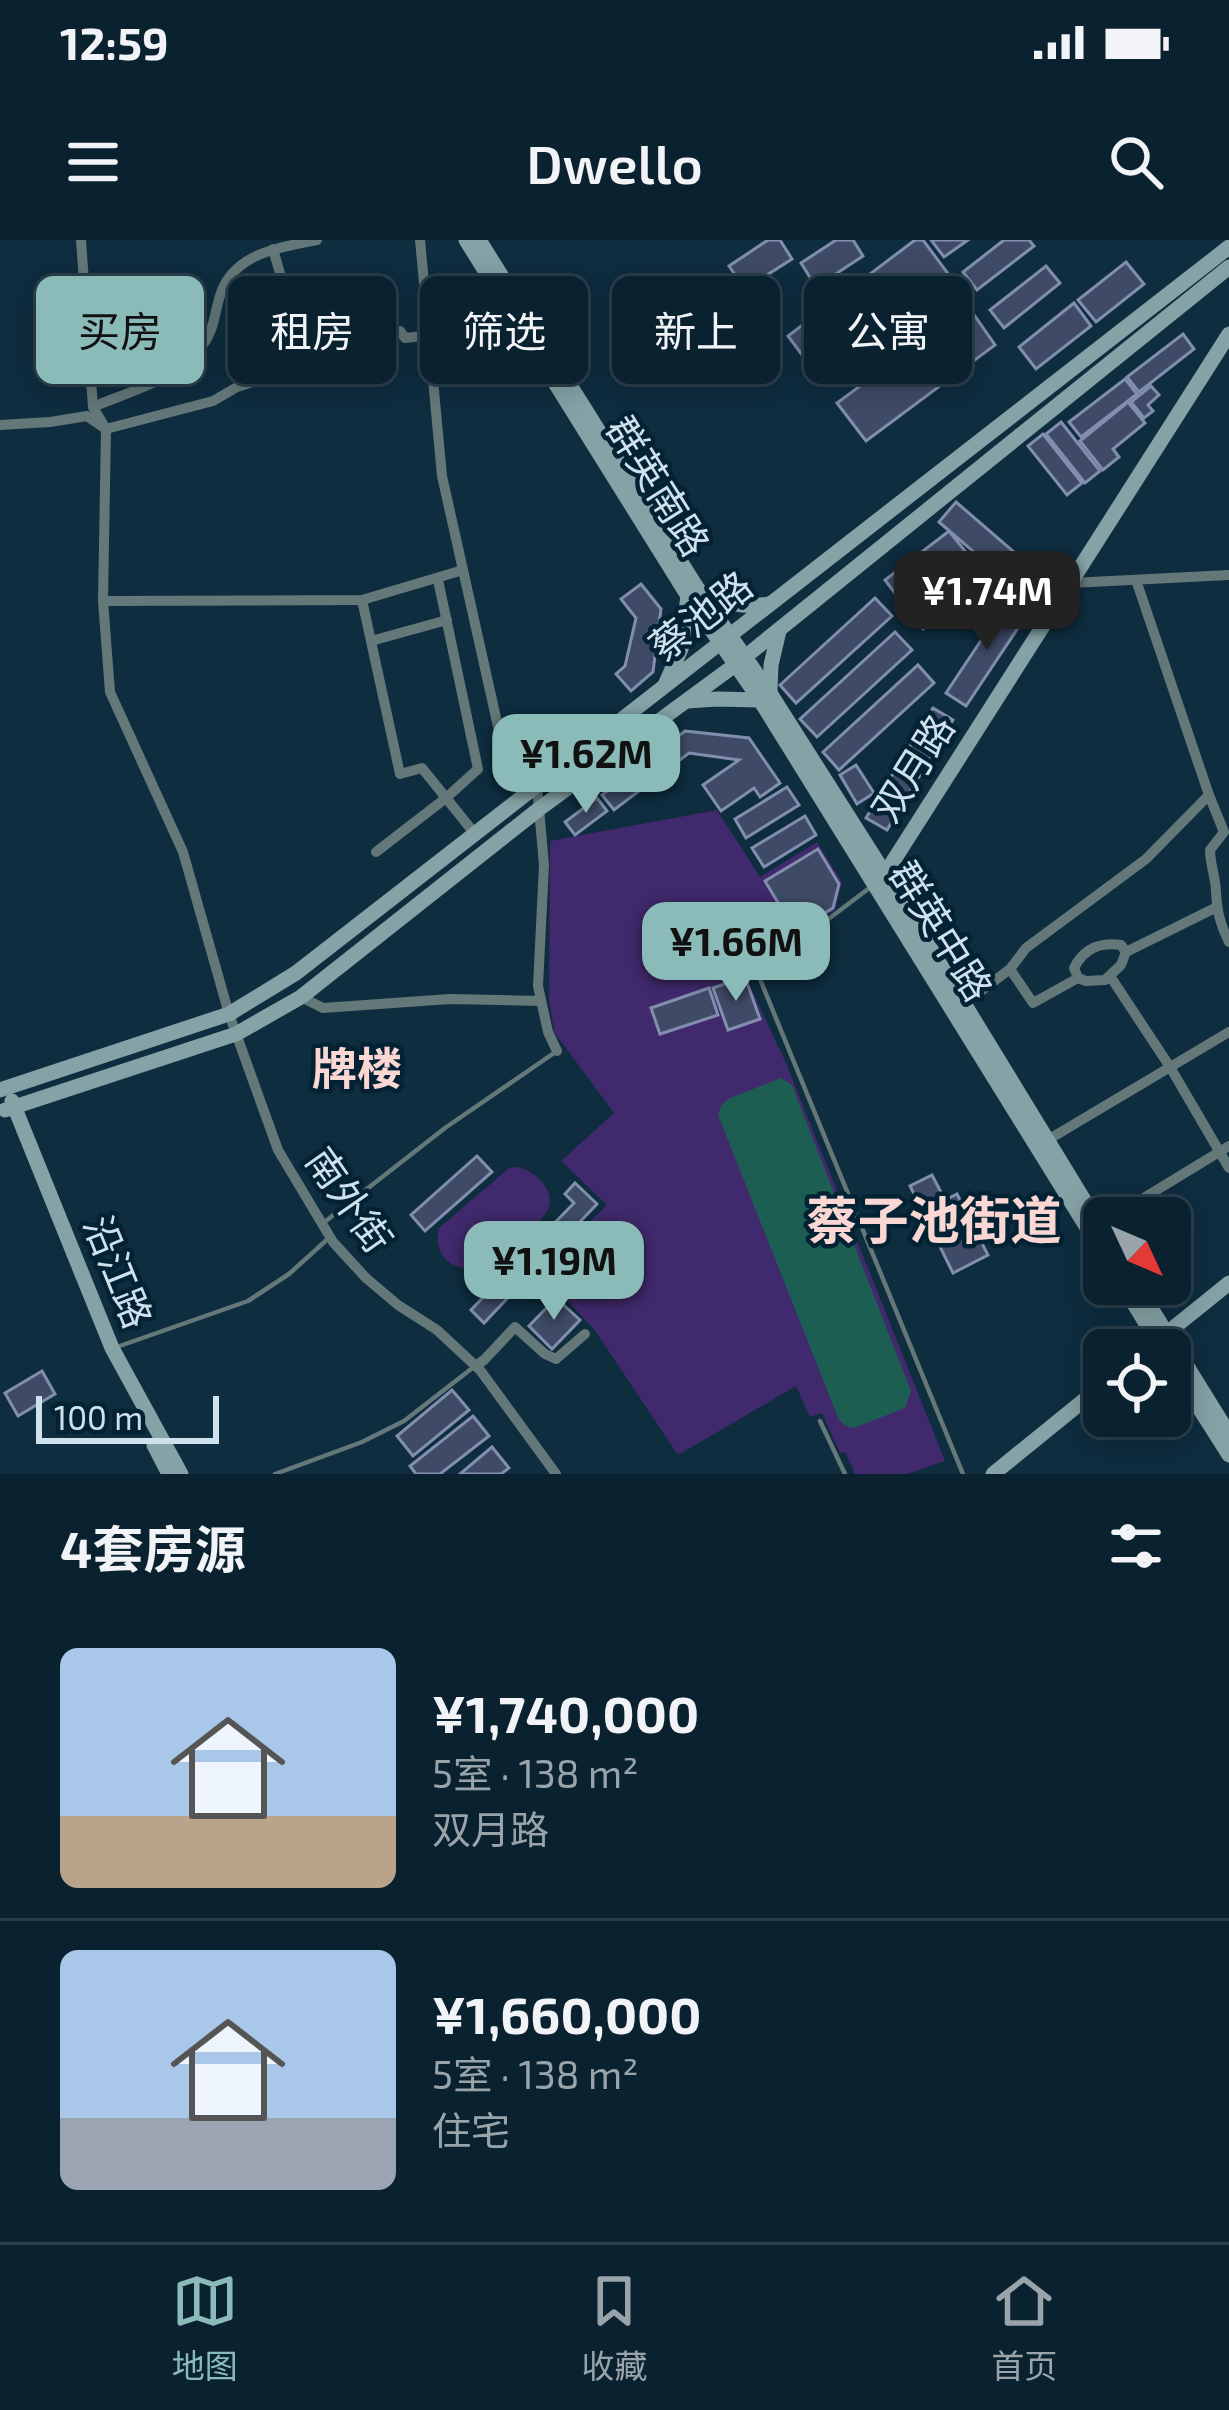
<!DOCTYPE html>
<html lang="zh">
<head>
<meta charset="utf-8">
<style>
	:root { --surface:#0a222f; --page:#182f3b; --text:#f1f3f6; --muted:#99a4aa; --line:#2a3f4b; --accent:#8bbbb9 }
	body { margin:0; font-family:"Exo 2","Noto Sans SC",sans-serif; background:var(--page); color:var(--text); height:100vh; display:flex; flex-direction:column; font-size:45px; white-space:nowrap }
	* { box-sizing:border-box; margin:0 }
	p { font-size:39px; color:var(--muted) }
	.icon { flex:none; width:66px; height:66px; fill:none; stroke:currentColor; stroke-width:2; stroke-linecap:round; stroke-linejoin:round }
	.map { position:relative; height:1234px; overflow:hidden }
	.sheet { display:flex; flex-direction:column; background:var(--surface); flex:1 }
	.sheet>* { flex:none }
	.banner { position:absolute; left:36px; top:36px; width:1158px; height:108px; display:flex; gap:24px }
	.needle { width:78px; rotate:134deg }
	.tools { position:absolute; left:1083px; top:957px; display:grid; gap:24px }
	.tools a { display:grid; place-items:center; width:108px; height:108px; border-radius:18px; background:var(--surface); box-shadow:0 6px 30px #0003,0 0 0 3px var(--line); font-size:60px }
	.scale { position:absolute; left:36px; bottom:30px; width:183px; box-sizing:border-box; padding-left:12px; border:6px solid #cfe1ec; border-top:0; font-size:33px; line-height:42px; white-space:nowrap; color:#cfe1ec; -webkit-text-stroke:9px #032335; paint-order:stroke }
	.price { position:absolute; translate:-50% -102px; padding:0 27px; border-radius:24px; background:var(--accent); color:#111; font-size:39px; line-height:78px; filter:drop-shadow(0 3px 6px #0008) }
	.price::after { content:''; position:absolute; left:50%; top:72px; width:36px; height:27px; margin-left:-18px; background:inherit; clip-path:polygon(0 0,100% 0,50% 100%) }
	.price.current { background:#222; color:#fff }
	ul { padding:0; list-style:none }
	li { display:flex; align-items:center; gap:36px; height:300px; padding:0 60px }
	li+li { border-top:3px solid var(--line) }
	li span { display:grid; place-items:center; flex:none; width:336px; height:240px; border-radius:18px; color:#555 }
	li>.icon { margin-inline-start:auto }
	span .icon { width:144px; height:144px; fill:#fffc; stroke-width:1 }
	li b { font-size:51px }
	h2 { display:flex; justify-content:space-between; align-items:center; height:144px; padding:0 60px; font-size:51px }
	.tag { padding:0 42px; border-radius:18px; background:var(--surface); box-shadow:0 6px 30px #0003,0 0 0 3px var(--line); font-size:42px; line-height:108px }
	.tag.current { background:var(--accent); color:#111 }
	.status { display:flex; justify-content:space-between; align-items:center; height:84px; padding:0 60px; background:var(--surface); direction:ltr }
	.status svg { height:33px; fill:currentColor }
	header { display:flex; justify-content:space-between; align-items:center; height:156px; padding:0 60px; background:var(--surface); font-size:54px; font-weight:600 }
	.menu { display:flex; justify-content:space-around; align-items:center; height:168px; border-top:3px solid var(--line); background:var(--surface); font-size:33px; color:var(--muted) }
	.menu a { display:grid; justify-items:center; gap:6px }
	.menu .current { color:var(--accent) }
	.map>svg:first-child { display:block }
	.green { fill:#40296c }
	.water { fill:#1d5e52 }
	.building { fill:#3f4b66; stroke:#818ead; stroke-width:3 }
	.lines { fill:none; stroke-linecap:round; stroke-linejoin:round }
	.lane { stroke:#647779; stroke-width:4.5 }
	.street { stroke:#647779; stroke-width:10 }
	.secondary { stroke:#85a2a6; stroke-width:15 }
	.labels { text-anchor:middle; stroke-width:9; stroke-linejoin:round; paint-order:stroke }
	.street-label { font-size:39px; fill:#cfe1ec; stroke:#032335 }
	.quarter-label { font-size:45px; font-weight:bold; fill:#fbd7d4; stroke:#032335 }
	.district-label { font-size:51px; font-weight:bold; fill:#fbd7d4; stroke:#032335 }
</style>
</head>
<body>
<div class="status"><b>12:59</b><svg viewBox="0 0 49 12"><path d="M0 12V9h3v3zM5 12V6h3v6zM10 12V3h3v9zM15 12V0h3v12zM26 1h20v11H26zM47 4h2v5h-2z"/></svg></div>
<header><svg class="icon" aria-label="menu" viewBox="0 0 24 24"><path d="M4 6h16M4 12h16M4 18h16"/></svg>Dwello<svg class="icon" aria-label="search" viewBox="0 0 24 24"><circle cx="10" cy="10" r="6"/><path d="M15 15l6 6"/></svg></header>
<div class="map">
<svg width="1229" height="1234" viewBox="0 0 1229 1234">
	<rect width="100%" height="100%" fill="#0e2d3f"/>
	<g class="green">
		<polygon points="717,570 760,637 817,602 842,642 835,670 771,712 740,725 786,823 945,1221 907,1234 855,1234 845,1212 840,1213 822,1173 810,1177 796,1146 678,1215 594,1089 539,1031 607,965 561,921 614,873 554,792 549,758 550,601"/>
		<path d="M518,927c21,6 43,28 25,50 -16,19 -41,35 -60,50 -28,7 -51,-10 -44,-39l70,-60z"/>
	</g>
	<polygon class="water" points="781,838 792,845 911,1151 905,1168 854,1188 846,1186 839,1180 718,875 721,866 728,859"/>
	<g class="building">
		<polygon points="768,0 780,0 792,19 745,49 729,26"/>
		<polygon points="836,0 853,0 863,16 816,47 801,23"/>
		<polygon points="915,0 923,0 955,43 823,143 788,96"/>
		<polygon points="931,0 968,0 944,17"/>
		<polygon points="1004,0 1029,0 1034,6 977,50 963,32"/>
		<polygon points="1126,22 1144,44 1096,82 1078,60"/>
		<polygon points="1046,26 1060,43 1004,88 990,70"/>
		<polygon points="954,47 965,60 941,78 931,65"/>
		<polygon points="1074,63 1091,86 1036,129 1019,107"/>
		<polygon points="968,66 995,105 866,201 837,163"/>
		<polygon points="1183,94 1194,109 1139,152 1127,137"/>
		<polygon points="1125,139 1137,154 1081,197 1069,182"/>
		<polygon points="1151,146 1159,155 1148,165 1153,171 1144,178 1131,162"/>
		<polygon points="1128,162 1145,183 1113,209 1119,217 1103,230 1080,201"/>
		<polygon points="1061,182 1100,231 1085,243 1046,194"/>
		<polygon points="1043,194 1082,243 1067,255 1028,206"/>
		<polygon points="956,262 1029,325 1012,345 939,282"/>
		<polygon points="949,291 965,311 900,360 885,340"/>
		<polygon points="976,316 992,337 923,389 907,367"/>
		<polygon points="641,344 661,369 653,432 631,451 616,434 625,426 636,378 621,359"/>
		<polygon points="875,358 892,376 796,463 780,445"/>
		<polygon points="1008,360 1028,373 966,466 946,453"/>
		<polygon points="895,392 912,410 817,497 800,479"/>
		<polygon points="918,425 934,443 839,530 823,512"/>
		<polygon points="933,468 953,480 887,590 866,578"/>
		<polygon points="685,491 749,498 780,543 760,557 754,548 721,571 703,545 739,520 689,513 614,570 602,555"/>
		<polygon points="856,525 874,553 857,564 840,535"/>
		<polygon points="787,547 799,565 746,598 735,579"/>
		<polygon points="597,558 607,571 575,595 565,582"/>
		<polygon points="805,576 816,595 764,627 752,608"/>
		<polygon points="818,609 839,644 833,668 795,691 765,641"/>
		<polygon points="745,737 760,779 728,790 713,748"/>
		<polygon points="709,748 718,775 660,794 651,768"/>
		<polygon points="477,916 492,932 425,991 411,975"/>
		<polygon points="932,935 945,960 957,954 988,1015 953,1033 910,946"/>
		<polygon points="575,943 597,964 552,1011 539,999 574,963 565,954"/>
		<polygon points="539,999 552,1011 484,1083 471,1070"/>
		<polygon points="556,1058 580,1080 552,1109 529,1086"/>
		<polygon points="42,1131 55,1154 18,1176 5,1153"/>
		<polygon points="452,1150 469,1170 413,1216 397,1196"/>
		<polygon points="473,1176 489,1196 440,1234 416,1234 410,1226"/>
		<polygon points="492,1207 509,1228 501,1234 460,1234"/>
	</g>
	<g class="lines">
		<g class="lane">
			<polyline points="872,646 785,712 755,727 963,1234"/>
			<polyline points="322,984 445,888 554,813"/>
			<polyline points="114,1108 248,1061 289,1034 330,997"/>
			<polyline points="820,1181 845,1234"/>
			<polyline points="275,1234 362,1202 404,1181 475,1126"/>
		</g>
		<g class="street">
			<polyline points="81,0 93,167 106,189 103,361 110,452 183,612 229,774 278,910 333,1002 366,1038 398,1065 437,1090 480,1130 556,1234"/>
			<polyline points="420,0 442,236 499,491 537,546 544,625 538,746 548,792 557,811"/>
			<polyline points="273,9 303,114"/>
			<path d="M93,167c35,-15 82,-27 106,-57 18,-22 14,-37 23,-60 16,-38 60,-43 95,-50"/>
			<polyline points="0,185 50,182 87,176 106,189 213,161 237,147 272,136 303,114 400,91 405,98 518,85"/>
			<path d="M1136,340l73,215 15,37 -14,18c0,15 6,28 6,42 1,19 4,32 13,50"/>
			<polyline points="1071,343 1229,335"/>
			<polyline points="362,360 400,534 422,528 475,594"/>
			<polyline points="103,361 362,360 463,330"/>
			<polyline points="371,401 447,380"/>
			<polyline points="376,612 446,558 478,529 438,340"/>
			<path d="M1126,712l-5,-7c-21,-3 -37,3 -47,23l4,10 8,3 19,-1 16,-15 5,-13 89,-44"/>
			<polyline points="1010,729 1033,763 1078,738"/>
			<polyline points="1110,736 1170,827 1229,928"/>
			<polyline points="301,757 323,768 450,759 541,761"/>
			<polyline points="961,766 1010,729 1026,708 1146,619 1209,555"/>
			<polyline points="1046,901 1229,792"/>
			<polyline points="1111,978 1229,906"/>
			<polyline points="475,1126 484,1120 515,1087 545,1114 556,1119 585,1094"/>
		</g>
		<g class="secondary">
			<polyline points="466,0 688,356 760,460 1104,1015"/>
			<polyline points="479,0 699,351 770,453 885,634 1104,993"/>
			<path d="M699,351c24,11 42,18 69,13"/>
			<polyline points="665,445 681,409 688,356"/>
			<polyline points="770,450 771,425 779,391"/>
			<polyline points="687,461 718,459 760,460"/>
			<polyline points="885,634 1229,94"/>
			<polyline points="0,850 229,774 296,733 1229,7"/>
			<polyline points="12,861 112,1108 181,1234"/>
			<polyline points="5,870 236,794 301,757 539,569 735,425 1229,27"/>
			<polyline points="1122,1044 1161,1108"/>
			<polyline points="1136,1044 1229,1194"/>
			<polyline points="1146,1110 1229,1043"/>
			<polyline points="1170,1122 1229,1215"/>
			<polyline points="154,1205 169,1234"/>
			<polyline points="993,1234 1104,1144"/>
		</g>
	</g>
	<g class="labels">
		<g class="street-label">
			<text transform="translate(658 246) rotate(58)" y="14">群英南路</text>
			<text transform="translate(701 376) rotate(-38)" y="14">蔡池路</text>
			<text transform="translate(913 528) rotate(-58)" y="14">双月路</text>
			<text transform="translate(941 691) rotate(58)" y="14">群英中路</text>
			<text transform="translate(349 960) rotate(55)" y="14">南外街</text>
			<text transform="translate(118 1032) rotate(68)" y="14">沿江路</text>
		</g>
		<g class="quarter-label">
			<text x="357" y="845">牌楼</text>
		</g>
		<g class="district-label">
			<text x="934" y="999">蔡子池街道</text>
		</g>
	</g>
</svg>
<div class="tools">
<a><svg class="needle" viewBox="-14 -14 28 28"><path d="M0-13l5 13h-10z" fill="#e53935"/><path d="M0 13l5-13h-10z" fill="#99a4aa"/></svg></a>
<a><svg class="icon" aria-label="locate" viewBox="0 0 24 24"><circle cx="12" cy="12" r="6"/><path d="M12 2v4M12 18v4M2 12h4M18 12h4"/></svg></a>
</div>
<div class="scale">100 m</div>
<b class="price current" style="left:987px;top:413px">¥1.74M</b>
<b class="price" style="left:586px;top:576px">¥1.62M</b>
<b class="price" style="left:736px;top:764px">¥1.66M</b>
<b class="price" style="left:554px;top:1083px">¥1.19M</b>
<div class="banner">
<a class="tag current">买房</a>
<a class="tag">租房</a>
<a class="tag">筛选</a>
<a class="tag">新上</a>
<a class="tag">公寓</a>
</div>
</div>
<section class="sheet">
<h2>4套房源<svg class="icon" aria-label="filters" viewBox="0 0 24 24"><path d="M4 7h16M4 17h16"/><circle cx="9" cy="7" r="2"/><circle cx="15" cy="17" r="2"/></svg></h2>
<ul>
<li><span style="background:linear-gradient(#a9c7e8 70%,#b9a48a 0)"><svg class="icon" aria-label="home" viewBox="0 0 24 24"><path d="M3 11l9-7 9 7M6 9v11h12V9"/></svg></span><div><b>¥1,740,000</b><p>5室 · 138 m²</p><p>双月路</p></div></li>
<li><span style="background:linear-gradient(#a9c7e8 70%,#9aa5b1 0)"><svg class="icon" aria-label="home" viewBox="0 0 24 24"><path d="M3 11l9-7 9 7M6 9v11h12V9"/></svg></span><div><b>¥1,660,000</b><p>5室 · 138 m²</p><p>住宅</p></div></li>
</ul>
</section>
<nav class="menu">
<a class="current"><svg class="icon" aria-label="map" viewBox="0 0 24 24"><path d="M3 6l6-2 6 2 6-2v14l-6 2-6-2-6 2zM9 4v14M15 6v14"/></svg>地图</a>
<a><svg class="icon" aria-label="saved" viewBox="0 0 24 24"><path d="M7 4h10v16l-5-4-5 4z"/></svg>收藏</a>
<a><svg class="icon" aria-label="home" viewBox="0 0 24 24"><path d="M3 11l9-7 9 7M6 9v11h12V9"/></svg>首页</a>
</nav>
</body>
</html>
